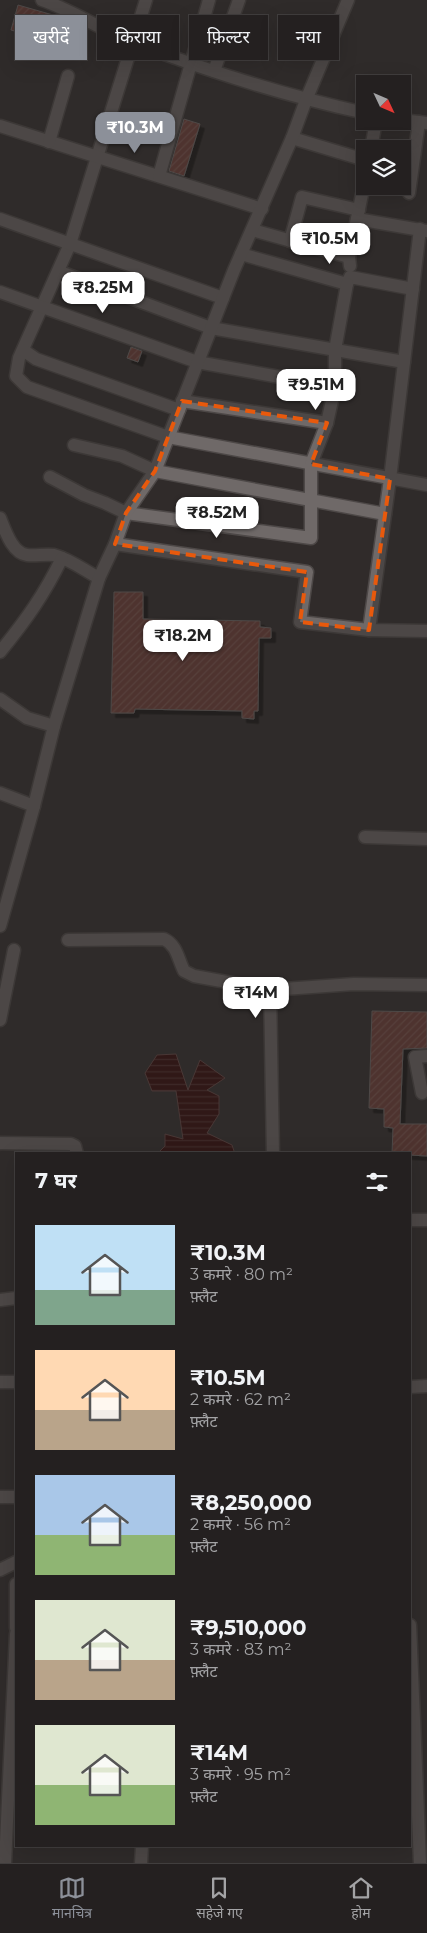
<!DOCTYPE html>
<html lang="hi">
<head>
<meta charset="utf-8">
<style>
	:root { --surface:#242020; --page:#2c2829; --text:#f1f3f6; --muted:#a3a3a5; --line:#413e3e; --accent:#8c9099 }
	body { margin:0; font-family:Montserrat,"Noto Sans Devanagari",sans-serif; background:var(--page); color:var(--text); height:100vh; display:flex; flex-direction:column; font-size:19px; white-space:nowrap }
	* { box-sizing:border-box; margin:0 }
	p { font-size:16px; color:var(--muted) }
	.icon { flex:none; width:28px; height:28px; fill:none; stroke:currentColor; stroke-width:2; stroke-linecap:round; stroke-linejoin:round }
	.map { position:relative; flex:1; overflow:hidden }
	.drawer { position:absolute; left:15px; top:1152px; width:396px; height:695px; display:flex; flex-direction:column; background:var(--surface); border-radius:0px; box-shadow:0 5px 20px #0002,0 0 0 1px var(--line) }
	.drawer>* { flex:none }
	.top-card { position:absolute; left:15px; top:15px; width:398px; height:45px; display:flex; gap:10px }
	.needle { width:32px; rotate:134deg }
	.tools { position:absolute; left:356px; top:75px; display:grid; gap:10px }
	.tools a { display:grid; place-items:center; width:55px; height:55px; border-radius:0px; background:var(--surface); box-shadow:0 5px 20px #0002,0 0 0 1px var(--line); font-size:25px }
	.price { position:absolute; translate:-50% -42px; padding:0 11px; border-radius:10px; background:#fff; color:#222; font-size:16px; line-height:32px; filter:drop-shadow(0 1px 2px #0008) }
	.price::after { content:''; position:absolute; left:50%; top:30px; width:15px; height:11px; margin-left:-8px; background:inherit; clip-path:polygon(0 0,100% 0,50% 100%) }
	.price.active { background:var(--accent); color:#fff }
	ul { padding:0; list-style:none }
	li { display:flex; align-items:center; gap:15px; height:125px; padding:0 20px }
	li span { display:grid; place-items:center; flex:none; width:140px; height:100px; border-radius:0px; color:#555 }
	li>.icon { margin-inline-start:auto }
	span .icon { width:60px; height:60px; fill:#fffc; stroke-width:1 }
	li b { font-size:21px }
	h2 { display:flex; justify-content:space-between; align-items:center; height:60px; padding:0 20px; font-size:21px }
	.tag { padding:0 18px; border-radius:0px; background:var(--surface); box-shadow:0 5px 20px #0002,0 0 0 1px var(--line); font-size:18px; line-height:45px }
	.tag.active { background:var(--accent); color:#fff }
	.dock { display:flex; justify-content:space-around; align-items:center; height:70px; border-top:1px solid var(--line); background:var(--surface); font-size:14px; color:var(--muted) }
	.dock a { display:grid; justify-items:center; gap:2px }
	.dock .active { color:var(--accent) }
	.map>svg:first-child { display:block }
	.water { fill:url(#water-rules); stroke:#674544 }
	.building { fill:url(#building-hatch); stroke:#726c6b; filter:url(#shadow) }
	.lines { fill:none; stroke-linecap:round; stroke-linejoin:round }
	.minor-casing { stroke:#4d4847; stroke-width:15 }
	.minor { stroke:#6f6968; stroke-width:12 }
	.marked { fill:none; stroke:#e8590c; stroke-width:4; stroke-dasharray:10 6; stroke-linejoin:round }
</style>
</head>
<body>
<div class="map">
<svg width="427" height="1863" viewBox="0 0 427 1863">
	<defs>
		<pattern id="water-rules" width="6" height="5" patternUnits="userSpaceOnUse" patternTransform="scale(1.25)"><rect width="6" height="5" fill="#320201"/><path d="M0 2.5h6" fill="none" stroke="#502726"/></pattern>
		<pattern id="building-hatch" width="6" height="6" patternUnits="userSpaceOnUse" patternTransform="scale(1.25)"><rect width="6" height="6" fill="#733d35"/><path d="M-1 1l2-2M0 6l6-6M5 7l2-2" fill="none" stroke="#875952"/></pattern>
		<filter id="shadow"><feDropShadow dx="4.5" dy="4.5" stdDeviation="0" flood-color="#0009"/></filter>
	</defs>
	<rect width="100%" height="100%" fill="#302b2a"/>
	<polygon class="water" points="176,1054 188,1090 200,1060 225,1078 207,1090 219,1096 219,1114 207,1133 232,1145 235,1154 157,1154 165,1146 165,1134 183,1139 176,1091 152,1091 145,1073 157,1055"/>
	<g class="building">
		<polygon points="18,5 53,15 46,40 11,30"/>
		<polygon points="184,119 200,124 184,176 169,171"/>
		<polygon points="131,347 142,351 138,362 127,358"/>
		<polygon points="114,592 143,592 143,619 260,621 260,627 271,628 271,638 259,638 258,711 254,711 254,719 242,718 242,711 135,709 134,713 111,713"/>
		<polygon points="372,1011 427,1012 427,1048 403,1049 400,1124 427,1124 427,1156 392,1154 393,1128 384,1127 384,1109 369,1108"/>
	</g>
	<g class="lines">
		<defs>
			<g id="minor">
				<path d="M42,0c32,11 61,31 93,43 75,29 152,53 230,70"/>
				<polyline points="146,0 70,244 19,358 16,376 27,387 168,437 427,485"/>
				<polyline points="214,71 239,0"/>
				<polyline points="402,120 427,123"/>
				<polyline points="0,126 262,209"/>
				<polyline points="292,138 365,160"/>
				<polyline points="49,142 68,76"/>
				<polyline points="371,149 376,121"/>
				<polyline points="159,176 209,0"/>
				<polyline points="409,193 419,122"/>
				<polyline points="0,219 223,298"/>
				<polyline points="357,219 427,231"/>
				<polyline points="252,230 349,257"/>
				<polyline points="290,241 302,197 359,210"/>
				<polyline points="241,254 347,284 350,277 413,289"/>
				<polyline points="350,266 349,257 365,180"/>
				<polyline points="66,274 211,328 404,362"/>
				<polyline points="0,292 197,362 335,387"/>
				<polyline points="23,350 36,359 179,410"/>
				<polyline points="182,401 327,423"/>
				<polyline points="74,445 122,456 155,471 385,514"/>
				<polyline points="50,477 84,495 105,503 126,513 311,538 311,464 327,423 335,387 335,350 347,284"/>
				<path d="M0,518c5,12 12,35 27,37 8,1 18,-1 27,0 16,4 31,16 45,23"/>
				<polyline points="115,544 307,572 300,622 369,630 427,631"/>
				<polyline points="369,630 390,479 420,229"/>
				<path d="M0,652c26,-32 44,-57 62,-94"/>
				<polyline points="0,699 27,718 54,726"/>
				<polyline points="0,793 34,806"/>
				<polyline points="365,837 427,839"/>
				<polyline points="0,926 34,806 54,726 99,578 115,544 126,513 155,471 234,270 292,138 306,100 348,0"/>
				<path d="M68,940l96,-1c13,6 14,20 20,32l10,5 76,14"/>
				<polyline points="0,1020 14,950"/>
				<polyline points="422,1093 415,1057 427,1056"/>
				<polyline points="0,1143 71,1144 75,1146 77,1154"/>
				<polyline points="273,1154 270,990 354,984 427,985"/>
				<polyline points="410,1220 427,1220"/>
				<polyline points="0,1300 16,1298"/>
				<polyline points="0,1382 16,1382"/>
				<polyline points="410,1387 427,1386"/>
				<polyline points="0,1497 16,1497"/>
				<polyline points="0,1570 16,1562"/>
				<polyline points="16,1584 16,1628"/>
				<polyline points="410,1625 420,1863"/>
				<polyline points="5,1863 16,1634"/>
				<polyline points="141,1863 142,1846"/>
			</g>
		</defs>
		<use href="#minor" class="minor-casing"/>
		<use href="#minor" class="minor"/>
	</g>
	<path d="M0 0H427V1863H0ZM182,401l145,22 -16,41 79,15 -21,151 -69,-8 7,-50 -192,-28 11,-31 29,-42z" fill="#302b2a" fill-opacity=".55" fill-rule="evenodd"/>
	<path class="marked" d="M182,401l145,22 -16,41 79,15 -21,151 -69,-8 7,-50 -192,-28 11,-31 29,-42z"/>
</svg>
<div class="tools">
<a><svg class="needle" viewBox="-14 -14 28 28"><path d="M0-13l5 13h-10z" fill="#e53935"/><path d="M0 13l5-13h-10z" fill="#a3a3a5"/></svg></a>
<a><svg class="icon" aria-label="layers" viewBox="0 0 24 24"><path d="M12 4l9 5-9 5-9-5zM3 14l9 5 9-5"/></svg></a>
</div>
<b class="price active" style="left:135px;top:154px">₹10.3M</b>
<b class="price" style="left:330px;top:265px">₹10.5M</b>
<b class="price" style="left:103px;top:314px">₹8.25M</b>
<b class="price" style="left:316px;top:411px">₹9.51M</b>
<b class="price" style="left:217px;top:539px">₹8.52M</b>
<b class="price" style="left:183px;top:662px">₹18.2M</b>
<b class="price" style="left:256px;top:1019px">₹14M</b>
<div class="top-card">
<a class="tag active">खरीदें</a>
<a class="tag">किराया</a>
<a class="tag">फ़िल्टर</a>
<a class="tag">नया</a>
</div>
<section class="drawer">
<h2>7 घर<svg class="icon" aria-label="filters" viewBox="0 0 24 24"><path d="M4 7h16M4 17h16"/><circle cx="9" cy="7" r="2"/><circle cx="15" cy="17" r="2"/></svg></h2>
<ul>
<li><span style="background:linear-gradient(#bfe0f5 65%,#7fa58c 0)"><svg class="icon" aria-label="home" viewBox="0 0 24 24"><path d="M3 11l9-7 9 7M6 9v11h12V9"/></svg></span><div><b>₹10.3M</b><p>3 कमरे · 80 m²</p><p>फ़्लैट</p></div></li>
<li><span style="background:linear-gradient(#ffd9b3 60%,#b9a48a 0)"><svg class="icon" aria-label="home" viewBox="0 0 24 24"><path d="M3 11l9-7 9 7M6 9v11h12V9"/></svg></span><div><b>₹10.5M</b><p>2 कमरे · 62 m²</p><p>फ़्लैट</p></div></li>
<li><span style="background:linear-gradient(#a9c7e8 60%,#8fb573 0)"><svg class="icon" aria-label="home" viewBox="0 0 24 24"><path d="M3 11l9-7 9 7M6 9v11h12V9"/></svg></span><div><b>₹8,250,000</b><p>2 कमरे · 56 m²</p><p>फ़्लैट</p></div></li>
<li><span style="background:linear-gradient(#dfe7d0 60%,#b9a48a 0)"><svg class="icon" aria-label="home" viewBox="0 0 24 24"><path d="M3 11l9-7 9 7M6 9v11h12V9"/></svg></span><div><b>₹9,510,000</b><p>3 कमरे · 83 m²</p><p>फ़्लैट</p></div></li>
<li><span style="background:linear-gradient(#dfe7d0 60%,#8fb573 0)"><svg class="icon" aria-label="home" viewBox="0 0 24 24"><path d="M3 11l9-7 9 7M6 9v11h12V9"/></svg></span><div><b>₹14M</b><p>3 कमरे · 95 m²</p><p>फ़्लैट</p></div></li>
</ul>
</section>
</div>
<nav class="dock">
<a class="active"><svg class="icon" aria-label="map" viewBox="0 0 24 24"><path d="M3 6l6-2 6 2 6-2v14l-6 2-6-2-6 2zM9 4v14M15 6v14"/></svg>मानचित्र</a>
<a><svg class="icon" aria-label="saved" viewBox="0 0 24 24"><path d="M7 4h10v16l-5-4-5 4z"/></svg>सहेजे गए</a>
<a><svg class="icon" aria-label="home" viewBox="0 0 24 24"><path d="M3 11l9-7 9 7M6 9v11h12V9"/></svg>होम</a>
</nav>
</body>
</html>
